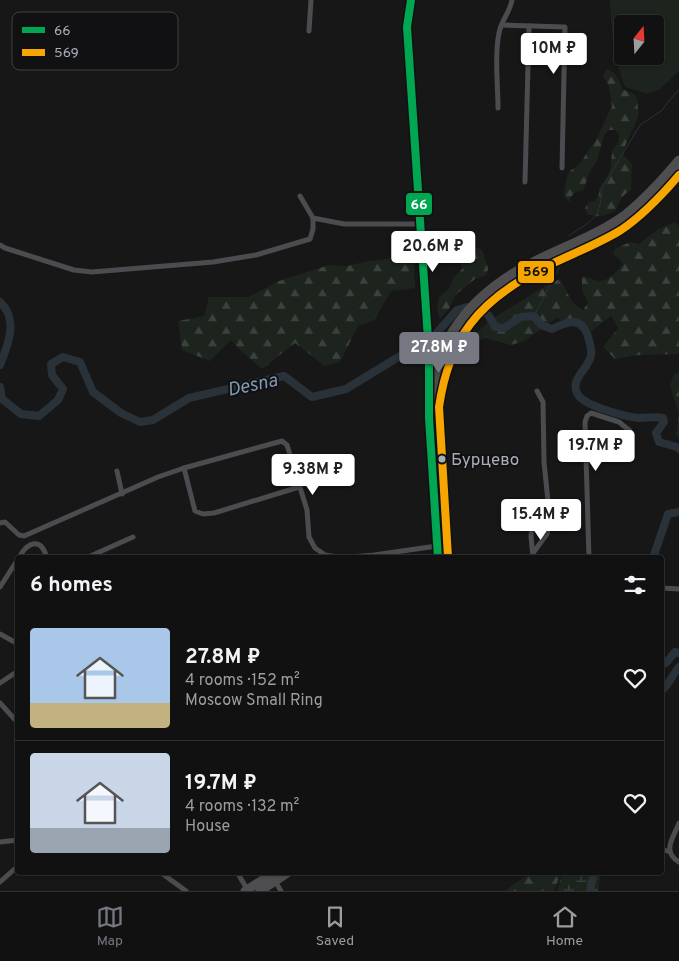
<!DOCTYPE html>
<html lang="en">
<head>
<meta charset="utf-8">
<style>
	:root { --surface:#111; --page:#1a1a1a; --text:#f1f3f6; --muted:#9c9d9f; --line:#303131; --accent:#757880 }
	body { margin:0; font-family:Overpass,sans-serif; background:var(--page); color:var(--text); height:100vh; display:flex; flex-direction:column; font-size:19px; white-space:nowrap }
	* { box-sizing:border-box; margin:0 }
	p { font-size:16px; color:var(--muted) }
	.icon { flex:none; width:28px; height:28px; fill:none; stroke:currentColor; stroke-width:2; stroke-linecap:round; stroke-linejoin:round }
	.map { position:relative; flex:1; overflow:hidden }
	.sheet { position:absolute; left:15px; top:555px; width:649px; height:320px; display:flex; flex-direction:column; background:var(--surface); border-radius:5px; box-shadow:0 1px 4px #0004,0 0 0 1px var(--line) }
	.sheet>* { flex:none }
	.needle { width:32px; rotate:18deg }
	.buttons { position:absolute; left:614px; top:15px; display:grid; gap:10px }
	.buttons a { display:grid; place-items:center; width:50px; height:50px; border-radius:5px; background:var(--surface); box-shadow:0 1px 4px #0004,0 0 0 1px var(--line); font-size:25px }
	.price { position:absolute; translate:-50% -42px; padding:0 11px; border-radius:5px; background:#fff; color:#222; font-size:16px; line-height:32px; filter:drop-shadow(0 1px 2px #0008) }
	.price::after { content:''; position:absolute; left:50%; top:30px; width:15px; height:11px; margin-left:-8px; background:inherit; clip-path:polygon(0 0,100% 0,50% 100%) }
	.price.current { background:var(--accent); color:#fff }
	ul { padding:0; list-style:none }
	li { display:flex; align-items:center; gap:15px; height:125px; padding:0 15px }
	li+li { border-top:1px solid var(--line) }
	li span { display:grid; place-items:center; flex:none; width:140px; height:100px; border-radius:5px; color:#555 }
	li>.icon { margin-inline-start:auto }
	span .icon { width:60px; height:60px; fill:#fffc; stroke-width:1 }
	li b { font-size:21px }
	h2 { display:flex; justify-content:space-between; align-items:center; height:60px; padding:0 15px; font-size:21px }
	.dock { display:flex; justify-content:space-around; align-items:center; height:70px; border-top:1px solid var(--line); background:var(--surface); font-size:14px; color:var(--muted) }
	.dock a { display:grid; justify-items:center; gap:2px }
	.dock .current { color:var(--accent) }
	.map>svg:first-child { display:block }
	.grass { fill:#1d241e; fill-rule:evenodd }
	.forest { fill:url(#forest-firs) }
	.wetland { fill:url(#wetland-marsh) }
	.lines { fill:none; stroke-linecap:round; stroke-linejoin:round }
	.stream { stroke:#2a3239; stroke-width:1 }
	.river { stroke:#2a3239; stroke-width:8 }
	.street { stroke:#4b4c50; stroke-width:5 }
	.secondary { stroke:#4a4a4e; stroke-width:7 }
	.highway { stroke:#4e4e51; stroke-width:9 }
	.bus-1-casing { stroke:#111113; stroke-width:11 }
	.bus-2-casing { stroke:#111113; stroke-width:11 }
	.bus-1 { stroke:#00a651; stroke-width:8 }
	.bus-2 { stroke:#f7a600; stroke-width:8 }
	.bus-dot { fill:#a8adb8; stroke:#111113; stroke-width:2 }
	.labels { text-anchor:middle; stroke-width:4; stroke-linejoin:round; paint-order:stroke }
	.bus-label { font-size:17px; fill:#a8adb8; stroke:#111113; text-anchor:start }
	.water-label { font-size:19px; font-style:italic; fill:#7f9bb3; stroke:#111113 }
	.key { fill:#111113; stroke:#3e4045; stroke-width:1 }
	.key-label { font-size:14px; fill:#a8adb8 }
	.line-badge { stroke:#111113; stroke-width:2 }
	.badge-label { font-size:14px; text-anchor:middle; font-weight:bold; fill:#fff }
	.pale-badge-label { font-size:14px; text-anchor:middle; font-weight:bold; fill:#111 }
</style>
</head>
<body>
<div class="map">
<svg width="679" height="891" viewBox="0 0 679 891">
	<defs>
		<pattern id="forest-firs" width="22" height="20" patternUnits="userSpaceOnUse" patternTransform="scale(1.25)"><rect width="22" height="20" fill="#1d241e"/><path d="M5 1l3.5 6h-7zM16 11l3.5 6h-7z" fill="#3b413d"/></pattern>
		<pattern id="wetland-marsh" width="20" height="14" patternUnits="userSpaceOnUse" patternTransform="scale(1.25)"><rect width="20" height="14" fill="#1d241e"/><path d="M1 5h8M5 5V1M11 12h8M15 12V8" fill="none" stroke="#3b413d"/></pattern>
	</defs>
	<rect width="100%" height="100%" fill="#171717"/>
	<path class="grass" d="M610,0h69v71l-19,18 -12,5 -23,-7c-11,-29 -14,-55 -15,-87zM622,24h33v32h-33z"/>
	<g class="forest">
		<path d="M607,69c10,4 12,10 15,20l12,5 4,5c-2,7 2,11 0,17 -3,11 -14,28 -15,39l9,9 -1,26c-10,5 -11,12 -16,21 -10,5 -17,7 -28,3l-2,-6 4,-6 6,-1 4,-6v-6l11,-17 2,-20 7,-11v-6l-4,-5h-6l-5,5 -7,26 -7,10 -7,20c-8,0 -11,3 -14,11l-5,-6 3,-19 3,-6 11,-8 6,-11 8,-10 17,-36 -3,-19 -6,-12z"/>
		<path d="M675,222l4,5v127l-40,1 -24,4 -12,-12 15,-19 -7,-12 -23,18 -31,-16 -33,23 -13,4 -25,-7 -21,7 25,-25 59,-36 11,-5c9,14 8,23 23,31l5,-7 -6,-13v-13c9,0 10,3 17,4 10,1 17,-10 24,-16l-3,-5 -7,-6 2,-5 15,-7 9,2 18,-14z"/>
		<polygon points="476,247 482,250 488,268 487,275 475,279 459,292 454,297 449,309 440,319 437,310 439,297 449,289 454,277 463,268 460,263 460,256 469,248"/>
		<polygon points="412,256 414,262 415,288 391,291 374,320 358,326 340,362 325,366 295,343 262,369 240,350 231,340 210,361 182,350 178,321 204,316 209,297 248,297 279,281 329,265 346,266 370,261"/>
		<polygon points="679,372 679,438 676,435 679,415 670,385 674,374"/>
		<polygon points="530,873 561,873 554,891 505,891"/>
	</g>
	<polygon class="wetland" points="562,873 601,873 598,891 557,891"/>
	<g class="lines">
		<g class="stream">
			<path d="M569,236c21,-15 33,-17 32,-46l39,-65 21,-14 18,-22"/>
			<polyline points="534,316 559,268"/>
		</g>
		<g class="river">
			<path d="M0,302c19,17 8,43 0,63"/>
			<path d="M0,387l2,12 19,15 18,2 19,-16 5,-11 -11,-14 -1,-11 12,-7 17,5 13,30 28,21 19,9 13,-2 36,-22 95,-22 28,21 34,-8 90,-55 21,-24 10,-3 15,3 7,6 6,11 9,1 17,-11 13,-1 7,9 11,4c18,-9 31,-13 37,11 1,5 3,10 2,15 -2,14 -21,23 -14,38 5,13 50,24 63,25 8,0 15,-2 23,0l1,4 -8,11 3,9 18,5 2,2"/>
			<polyline points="653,558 668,514 679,512"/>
			<polyline points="661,662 666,663 675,652 679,653"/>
			<path d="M661,691c7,-5 12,-17 18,-24"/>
			<polyline points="590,891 594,872"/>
		</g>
		<g class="street">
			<polyline points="502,25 565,27 562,168"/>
			<polyline points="309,31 311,0"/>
			<path d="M498,108c0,-22 -4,-58 2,-79 3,-10 10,-18 12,-29"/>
			<polyline points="525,182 529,26"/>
			<polyline points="300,196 313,218 344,224 420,224 430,383"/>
			<polyline points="0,245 5,248 74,270 92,272 213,262 256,255 310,239 313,229 313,218"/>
			<polyline points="184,468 195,511 203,514 214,513 299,487"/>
			<polyline points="117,471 122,494"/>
			<polyline points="0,523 5,522 19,535 24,536 158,477 184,468 282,441 287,445 307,510 309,537 315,548 325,555 338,557"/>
			<polyline points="532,525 531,536 533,558"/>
			<polyline points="533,553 547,534 550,521 544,462 543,402 537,391"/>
			<path d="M19,558c8,-16 22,-22 28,0"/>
			<polyline points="86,558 133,537"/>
			<polyline points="337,558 374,555 437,546"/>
			<polyline points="589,558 585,422 587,416 591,413 619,422 630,431 628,451"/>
			<polyline points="0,587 18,559"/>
			<polyline points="661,588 679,589"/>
			<polyline points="0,634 18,644"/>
			<polyline points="0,683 18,671"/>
			<polyline points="0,703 18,723"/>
			<path d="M679,823c-5,14 -18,28 0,39"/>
			<polyline points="0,842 18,840"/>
			<polyline points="661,849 670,852"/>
			<polyline points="160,872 186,891"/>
			<polyline points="237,872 247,889"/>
			<polyline points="275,881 281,891"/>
			<polyline points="0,882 18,866"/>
		</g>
		<polyline class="secondary" points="411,0 408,12 407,27 420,224"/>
		<g class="highway">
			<polyline points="594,240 630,219 664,189 679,171"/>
			<path d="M438,558c-2,-28 -3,-56 -5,-84 -2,-22 -5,-45 -4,-68 5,-70 46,-115 106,-145 30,-15 64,-27 91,-47 20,-16 37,-35 53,-54"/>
			<path d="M445,558c-2,-31 -3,-62 -5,-92 -1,-19 -4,-38 -3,-57 1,-45 21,-85 55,-114 24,-20 55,-33 83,-46"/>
			<polyline points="245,891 275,872"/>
			<polyline points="260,891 289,872"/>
		</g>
		<defs>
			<polyline id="bus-1" points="411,0 407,27 429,354 429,418 438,558"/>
			<path id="bus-2" d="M448,557l-9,-150c10,-69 39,-105 100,-137 27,-14 56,-24 82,-40 22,-15 41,-35 58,-55"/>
		</defs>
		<use href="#bus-1" class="bus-1-casing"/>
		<use href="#bus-2" class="bus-2-casing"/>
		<use href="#bus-1" class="bus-1"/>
		<use href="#bus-2" class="bus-2"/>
	</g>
	<circle class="bus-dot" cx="442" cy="459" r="4.5"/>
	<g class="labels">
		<g class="bus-label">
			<text x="451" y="465">Бурцево</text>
		</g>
		<g class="water-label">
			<text transform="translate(252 384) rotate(-12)" y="7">Desna</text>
		</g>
	</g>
	<rect x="12" y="12" width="166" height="58" rx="8" class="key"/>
	<rect x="22" y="27" width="23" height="6" fill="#00a651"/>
	<rect x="22" y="49" width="23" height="7" fill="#f7a600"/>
	<g class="key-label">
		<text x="54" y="35">66</text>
		<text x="54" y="57">569</text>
	</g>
	<g class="line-badge">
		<rect x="405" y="192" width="28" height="24" rx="5" fill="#00a651"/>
		<rect x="517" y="260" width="38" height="24" rx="5" fill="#f7a600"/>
	</g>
	<g class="badge-label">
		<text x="419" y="209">66</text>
	</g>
	<g class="pale-badge-label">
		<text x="536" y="276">569</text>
	</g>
</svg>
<div class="buttons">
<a><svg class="needle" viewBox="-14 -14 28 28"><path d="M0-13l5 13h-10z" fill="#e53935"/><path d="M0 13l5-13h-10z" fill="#9c9d9f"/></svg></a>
</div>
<b class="price" style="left:554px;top:75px">10M ₽</b>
<b class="price" style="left:433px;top:273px">20.6M ₽</b>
<b class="price current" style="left:439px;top:374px">27.8M ₽</b>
<b class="price" style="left:596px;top:472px">19.7M ₽</b>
<b class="price" style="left:313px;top:496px">9.38M ₽</b>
<b class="price" style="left:541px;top:541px">15.4M ₽</b>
<section class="sheet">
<h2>6 homes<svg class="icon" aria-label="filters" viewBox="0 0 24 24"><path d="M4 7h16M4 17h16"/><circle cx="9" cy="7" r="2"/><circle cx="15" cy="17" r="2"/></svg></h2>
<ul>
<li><span style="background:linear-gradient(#a9c7e8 75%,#c2b280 0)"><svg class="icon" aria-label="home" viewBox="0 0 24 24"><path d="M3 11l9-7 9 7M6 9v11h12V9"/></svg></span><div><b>27.8M ₽</b><p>4 rooms · 152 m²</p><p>Moscow Small Ring</p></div><svg class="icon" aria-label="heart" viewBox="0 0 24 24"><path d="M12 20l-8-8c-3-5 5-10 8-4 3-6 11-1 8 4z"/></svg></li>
<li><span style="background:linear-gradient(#c9d6e8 75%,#9aa5b1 0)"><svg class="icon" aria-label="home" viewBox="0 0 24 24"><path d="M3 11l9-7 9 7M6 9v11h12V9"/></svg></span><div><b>19.7M ₽</b><p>4 rooms · 132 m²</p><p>House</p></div><svg class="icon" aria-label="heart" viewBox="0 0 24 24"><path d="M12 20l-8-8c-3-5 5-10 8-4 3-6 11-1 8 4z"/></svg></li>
</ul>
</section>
</div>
<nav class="dock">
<a class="current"><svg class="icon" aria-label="map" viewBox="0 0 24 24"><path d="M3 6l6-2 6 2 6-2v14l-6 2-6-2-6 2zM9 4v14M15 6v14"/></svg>Map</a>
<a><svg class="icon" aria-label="saved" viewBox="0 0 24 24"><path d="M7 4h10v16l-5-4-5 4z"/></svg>Saved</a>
<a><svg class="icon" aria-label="home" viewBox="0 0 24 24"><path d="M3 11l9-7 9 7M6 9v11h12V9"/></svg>Home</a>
</nav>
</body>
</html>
